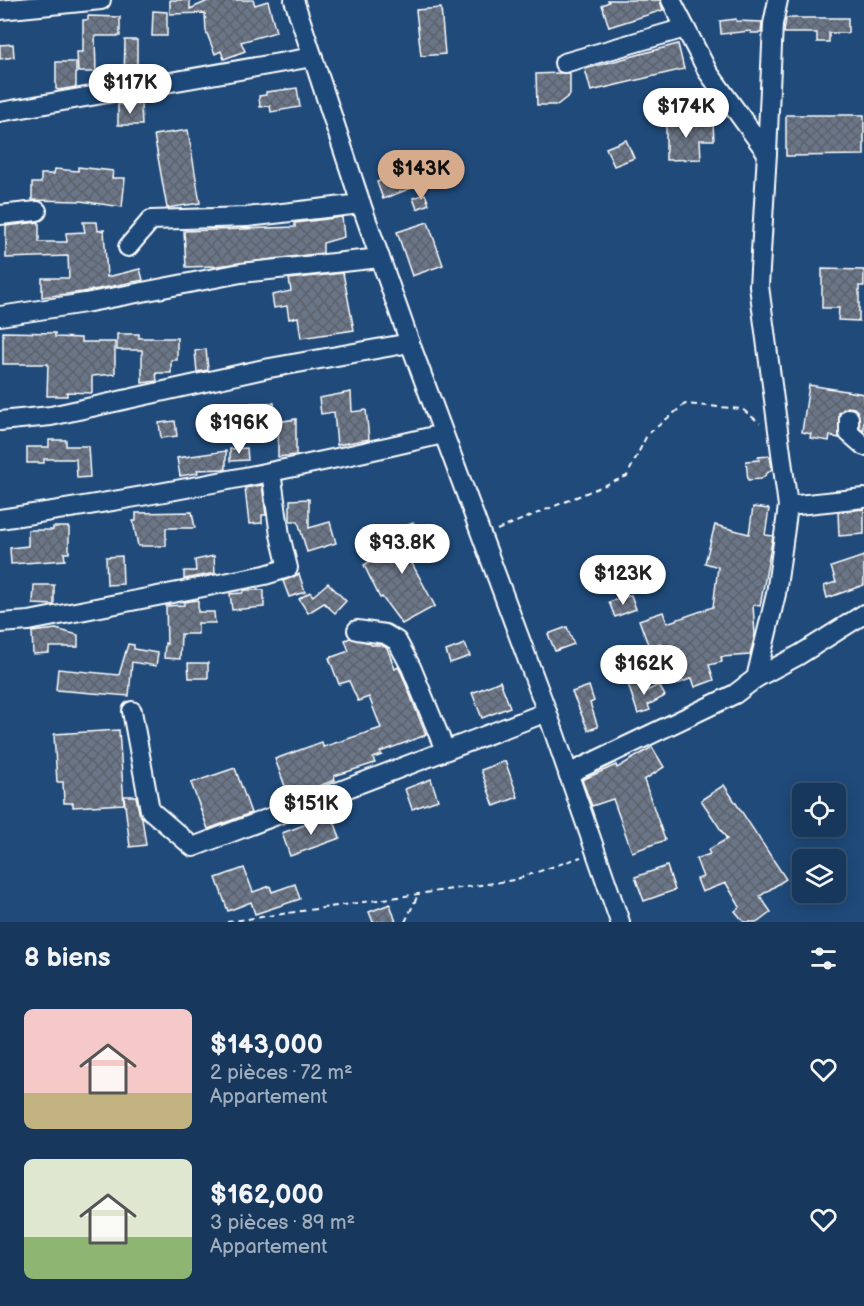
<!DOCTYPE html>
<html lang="fr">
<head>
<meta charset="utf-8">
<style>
	:root { --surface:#17385c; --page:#244365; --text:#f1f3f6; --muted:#9eacbb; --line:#365272; --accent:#d6ab8b }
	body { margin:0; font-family:"Balsamiq Sans",sans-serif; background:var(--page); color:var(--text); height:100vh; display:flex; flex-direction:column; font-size:22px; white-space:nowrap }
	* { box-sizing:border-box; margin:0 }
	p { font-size:20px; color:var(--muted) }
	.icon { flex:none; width:33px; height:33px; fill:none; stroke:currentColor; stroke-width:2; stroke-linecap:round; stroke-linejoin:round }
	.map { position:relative; height:922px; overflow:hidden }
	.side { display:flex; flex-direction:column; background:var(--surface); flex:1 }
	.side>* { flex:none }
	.fabs { position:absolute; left:792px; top:783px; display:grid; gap:12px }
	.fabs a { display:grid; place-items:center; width:54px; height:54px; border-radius:9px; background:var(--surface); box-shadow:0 3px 15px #0003,0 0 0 2px var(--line); font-size:30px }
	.price { position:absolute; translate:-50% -51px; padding:0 14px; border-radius:21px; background:#fff; color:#222; font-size:20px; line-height:39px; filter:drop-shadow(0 2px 3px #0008) }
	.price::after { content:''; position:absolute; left:50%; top:36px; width:18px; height:14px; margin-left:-9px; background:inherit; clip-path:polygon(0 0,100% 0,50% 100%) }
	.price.current { background:var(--accent); color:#111 }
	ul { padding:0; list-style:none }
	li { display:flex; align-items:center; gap:18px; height:150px; padding:0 24px }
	li span { display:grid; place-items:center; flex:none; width:168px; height:120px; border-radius:9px; color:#555 }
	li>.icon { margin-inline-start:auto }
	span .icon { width:72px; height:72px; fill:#fffc; stroke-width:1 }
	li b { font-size:26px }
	h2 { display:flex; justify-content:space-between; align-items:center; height:72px; padding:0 24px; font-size:26px }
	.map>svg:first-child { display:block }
	.building { fill:url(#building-cross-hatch); stroke:#fff; stroke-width:1.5 }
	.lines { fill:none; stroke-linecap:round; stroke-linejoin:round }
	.minor-casing { stroke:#fff; stroke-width:22 }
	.path { stroke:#fff; stroke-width:2; stroke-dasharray:6 4.5; stroke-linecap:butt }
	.minor { stroke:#1f4a7a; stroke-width:18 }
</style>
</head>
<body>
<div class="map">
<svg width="864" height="922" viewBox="0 0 864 922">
	<defs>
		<pattern id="building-cross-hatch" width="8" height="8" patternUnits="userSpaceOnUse" patternTransform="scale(1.5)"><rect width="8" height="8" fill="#6a7688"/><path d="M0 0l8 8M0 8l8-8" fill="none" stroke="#5b616a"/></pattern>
	</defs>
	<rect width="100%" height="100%" fill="#1f4a7a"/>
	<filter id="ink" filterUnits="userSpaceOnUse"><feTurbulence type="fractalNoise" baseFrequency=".0167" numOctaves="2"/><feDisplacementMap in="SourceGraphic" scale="12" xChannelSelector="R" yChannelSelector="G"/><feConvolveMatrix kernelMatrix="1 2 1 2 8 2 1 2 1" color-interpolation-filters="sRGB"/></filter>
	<g filter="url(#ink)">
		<g class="building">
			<polygon points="170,0 190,0 190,9 210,0 253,0 255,5 268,1 276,32 241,42 245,51 224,59 221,51 215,54 206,31 205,13 170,14"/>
			<polygon points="608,0 660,0 663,10 609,27 602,5 609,2"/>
			<polygon points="441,8 445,54 421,56 416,10"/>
			<polygon points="153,11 167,12 167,36 152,36"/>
			<polygon points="88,16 120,17 120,36 95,36 96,72 78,72 77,52 83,52 83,20 88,20"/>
			<polygon points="786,18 848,18 848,33 829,33 829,42 817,42 817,33 784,33"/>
			<polygon points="736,19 736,21 762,22 761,33 751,33 751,31 721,34 720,21"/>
			<polygon points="125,40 137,40 137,66 143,66 143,76 124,79"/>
			<polygon points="13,44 14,57 0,59 0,45"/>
			<polygon points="678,44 684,69 591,91 585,69"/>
			<polygon points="56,62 76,62 76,87 58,90 56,89"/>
			<polygon points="559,73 570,73 570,95 557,105 537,105 536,74"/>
			<polygon points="297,88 300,107 271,112 270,106 260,107 259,96 266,95 266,92"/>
			<polygon points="118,104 141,104 142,125 118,125"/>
			<polygon points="786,115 864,115 864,155 786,156"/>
			<polygon points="700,121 700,124 713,124 714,140 700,140 701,159 666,160 666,122"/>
			<polygon points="188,130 200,203 167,208 154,135"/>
			<polygon points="626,140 634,158 614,166 606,148"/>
			<polygon points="78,167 113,171 112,178 125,178 122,207 80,201 32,200 32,183 41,183 41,174 54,174 55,169 78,171"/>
			<polygon points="413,168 419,185 383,199 377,182"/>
			<polygon points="425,194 429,204 417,209 413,198"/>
			<polygon points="342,217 344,237 323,243 323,253 217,266 186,267 184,231 295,227 295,223"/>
			<polygon points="39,222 39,242 67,242 66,233 85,232 83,222 97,222 98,231 104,230 107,277 140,269 143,280 83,292 42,297 42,278 69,278 68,256 6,258 6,226"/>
			<polygon points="428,222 443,265 412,276 397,232"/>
			<polygon points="822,269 864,270 864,286 859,286 859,321 838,320 839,308 822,308"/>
			<polygon points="343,273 354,330 301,338 298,317 289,319 287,306 274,308 272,295 291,291 289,279"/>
			<polygon points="3,332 55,333 55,337 81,338 81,342 115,342 115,374 92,376 92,393 67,392 67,396 47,396 48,364 3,364"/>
			<polygon points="117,334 139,334 139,338 177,338 177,360 171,360 171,373 156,373 157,381 142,383 142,350 117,350"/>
			<polygon points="206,349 208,370 197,372 195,351"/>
			<polygon points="809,385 864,394 864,430 860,428 858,412 854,408 848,407 839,413 839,438 830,436 829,441 810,438 811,434 802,432"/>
			<polygon points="351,392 352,412 366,410 369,439 337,445 334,412 321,414 319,398"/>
			<polygon points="251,403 274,403 275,421 252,421"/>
			<polygon points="296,419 296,455 278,457 278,422"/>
			<polygon points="175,421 177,436 161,438 159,423"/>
			<polygon points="49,440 66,440 66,446 88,446 90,477 77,478 76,459 44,459 44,463 27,463 27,447 49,447"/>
			<polygon points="247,448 248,460 230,461 230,449"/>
			<polygon points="226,451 226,469 197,470 198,473 180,476 177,458"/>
			<polygon points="770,456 772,469 761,479 748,480 746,461 759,460 758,457"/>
			<polygon points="262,485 266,515 262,515 262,523 249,524 245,488"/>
			<polygon points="309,499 309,528 330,522 336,543 307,552 298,521 290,521 290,500"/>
			<polygon points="753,507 769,509 765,535 773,536 760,606 753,605 755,635 750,655 721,657 722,662 709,665 714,680 695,687 692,678 675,685 660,643 649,647 639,620 663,612 667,623 713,607 718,567 705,563 715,525 749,534"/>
			<polygon points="864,509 864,534 839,536 838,512"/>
			<polygon points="192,512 195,528 166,528 166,546 138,546 133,521 136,521 136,513"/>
			<polygon points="413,523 423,529 429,527 433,541 421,544 423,547 408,556 435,606 402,624 382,597 380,598 364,565 385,552 384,550 398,544 393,531"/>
			<polygon points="53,527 69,527 69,553 64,553 65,560 11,564 10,548 28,546 28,530 53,530"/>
			<polygon points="122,556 123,584 107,585 106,557"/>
			<polygon points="214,556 215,573 184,579 184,571 196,571 195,560"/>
			<polygon points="864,556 864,585 827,598 824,586 836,582 831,567"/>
			<polygon points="299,574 305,592 289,597 283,581"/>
			<polygon points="328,583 346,601 335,613 324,603 308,613 299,599 310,592 313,596"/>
			<polygon points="34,585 54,585 54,605 33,604"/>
			<polygon points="245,590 264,590 264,607 232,610 230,594 242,593"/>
			<polygon points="631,595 636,609 615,617 609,602"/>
			<polygon points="198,600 198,612 214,612 215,623 198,623 198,634 181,634 180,659 164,658 165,643 167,644 166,606 184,605 184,602"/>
			<polygon points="567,627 574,644 555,651 548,634"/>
			<polygon points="56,629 78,635 78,647 49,647 49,653 33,654 32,632"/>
			<polygon points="350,638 370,643 371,645 381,645 387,648 395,669 398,667 401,672 426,735 380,752 382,755 373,758 375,763 334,776 335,780 289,797 275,759 322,742 323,747 381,728 369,697 358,701 349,681 339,684 329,658 349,651 345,640"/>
			<polygon points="128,644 134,645 134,649 158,653 156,666 132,662 129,696 56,690 58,669 119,675"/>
			<polygon points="465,644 470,656 450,663 446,651"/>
			<polygon points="188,663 208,663 208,678 189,678"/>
			<polygon points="640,678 646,691 659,685 665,696 648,705 650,710 638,714 628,684"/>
			<polygon points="500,681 510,707 482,718 472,693"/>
			<polygon points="589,686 594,701 590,703 598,727 588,730 572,692"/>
			<polygon points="119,730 124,804 73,807 73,803 64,803 63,782 57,782 54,734"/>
			<polygon points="652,747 664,767 644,780 665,840 632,852 613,799 592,806 582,780 616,765 617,768"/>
			<polygon points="505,761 518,797 494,806 481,770"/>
			<polygon points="235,768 251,813 208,829 191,783"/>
			<polygon points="431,779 438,800 412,809 405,789"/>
			<polygon points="724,785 786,879 760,896 771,912 758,922 744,922 735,911 740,907 726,883 702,892 697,879 703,877 696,859 710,854 708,850 727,839 701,800"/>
			<polygon points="124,796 136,796 139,812 142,818 146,845 130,847"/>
			<polygon points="332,815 340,838 290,856 282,833"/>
			<polygon points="667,866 675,890 644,901 635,877"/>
			<polygon points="244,868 253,892 270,886 272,892 295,884 300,899 255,914 251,902 228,911 216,878"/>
			<polygon points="390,904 396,922 373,922 369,912"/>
		</g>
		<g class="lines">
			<defs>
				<g id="minor">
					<polyline points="294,0 361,204 410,343 547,712 620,922"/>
					<polyline points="0,10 101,0"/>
					<polyline points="564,63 685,28"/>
					<polyline points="0,112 313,57"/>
					<polyline points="767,153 773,24 778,0"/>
					<polyline points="0,215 37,211"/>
					<polyline points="128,247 151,220 247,217 361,204"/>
					<polyline points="0,316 85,303 241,273 380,258"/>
					<polyline points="849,418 849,433 864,446"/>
					<polyline points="0,421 51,416 264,369 410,343"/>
					<polyline points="788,506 864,498"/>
					<path d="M0,519c149,-22 296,-50 443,-85"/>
					<polyline points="0,623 29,621 265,575 288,568 280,535 271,472"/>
					<polyline points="357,630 385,634 397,641 411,667 445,750"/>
					<polyline points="756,678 799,655 864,614"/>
					<polyline points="132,711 150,810 193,847 547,712"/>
					<polyline points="568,774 735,694 756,678 776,594 788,506 759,286 767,153 708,72 671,0"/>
				</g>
			</defs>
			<use href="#minor" class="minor-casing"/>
			<g class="path">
				<polyline points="497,530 627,476 647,435 685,404 742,409 760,423"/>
				<polyline points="227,922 514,880 581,857"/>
				<polyline points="405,922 418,895"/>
			</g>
			<use href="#minor" class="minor"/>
		</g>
	</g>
</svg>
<div class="fabs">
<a><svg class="icon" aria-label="locate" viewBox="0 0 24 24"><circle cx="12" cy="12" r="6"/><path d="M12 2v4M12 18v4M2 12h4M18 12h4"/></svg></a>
<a><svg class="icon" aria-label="layers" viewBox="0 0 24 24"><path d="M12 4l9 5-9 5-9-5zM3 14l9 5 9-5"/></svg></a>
</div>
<b class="price" style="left:130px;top:115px">$117K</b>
<b class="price" style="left:686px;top:139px">$174K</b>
<b class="price current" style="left:421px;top:201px">$143K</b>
<b class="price" style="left:239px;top:455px">$196K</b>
<b class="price" style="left:402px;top:575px">$93.8K</b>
<b class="price" style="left:623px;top:606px">$123K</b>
<b class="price" style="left:644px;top:696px">$162K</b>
<b class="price" style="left:311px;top:836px">$151K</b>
</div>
<section class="side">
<h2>8 biens<svg class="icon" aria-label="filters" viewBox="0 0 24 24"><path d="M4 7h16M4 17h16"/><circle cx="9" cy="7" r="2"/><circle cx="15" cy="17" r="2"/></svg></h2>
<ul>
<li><span style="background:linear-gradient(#f6c9c9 70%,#c2b280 0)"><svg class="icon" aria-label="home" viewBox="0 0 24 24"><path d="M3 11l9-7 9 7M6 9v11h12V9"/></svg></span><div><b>$143,000</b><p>2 pièces · 72 m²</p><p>Appartement</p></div><svg class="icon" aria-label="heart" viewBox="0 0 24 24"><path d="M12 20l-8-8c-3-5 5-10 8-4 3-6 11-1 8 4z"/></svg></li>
<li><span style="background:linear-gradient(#dfe7d0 65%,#8fb573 0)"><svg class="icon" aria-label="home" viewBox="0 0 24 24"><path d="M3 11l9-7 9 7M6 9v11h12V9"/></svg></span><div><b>$162,000</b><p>3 pièces · 89 m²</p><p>Appartement</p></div><svg class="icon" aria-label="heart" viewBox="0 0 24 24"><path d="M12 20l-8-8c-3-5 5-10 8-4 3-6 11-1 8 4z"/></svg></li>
</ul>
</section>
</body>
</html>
